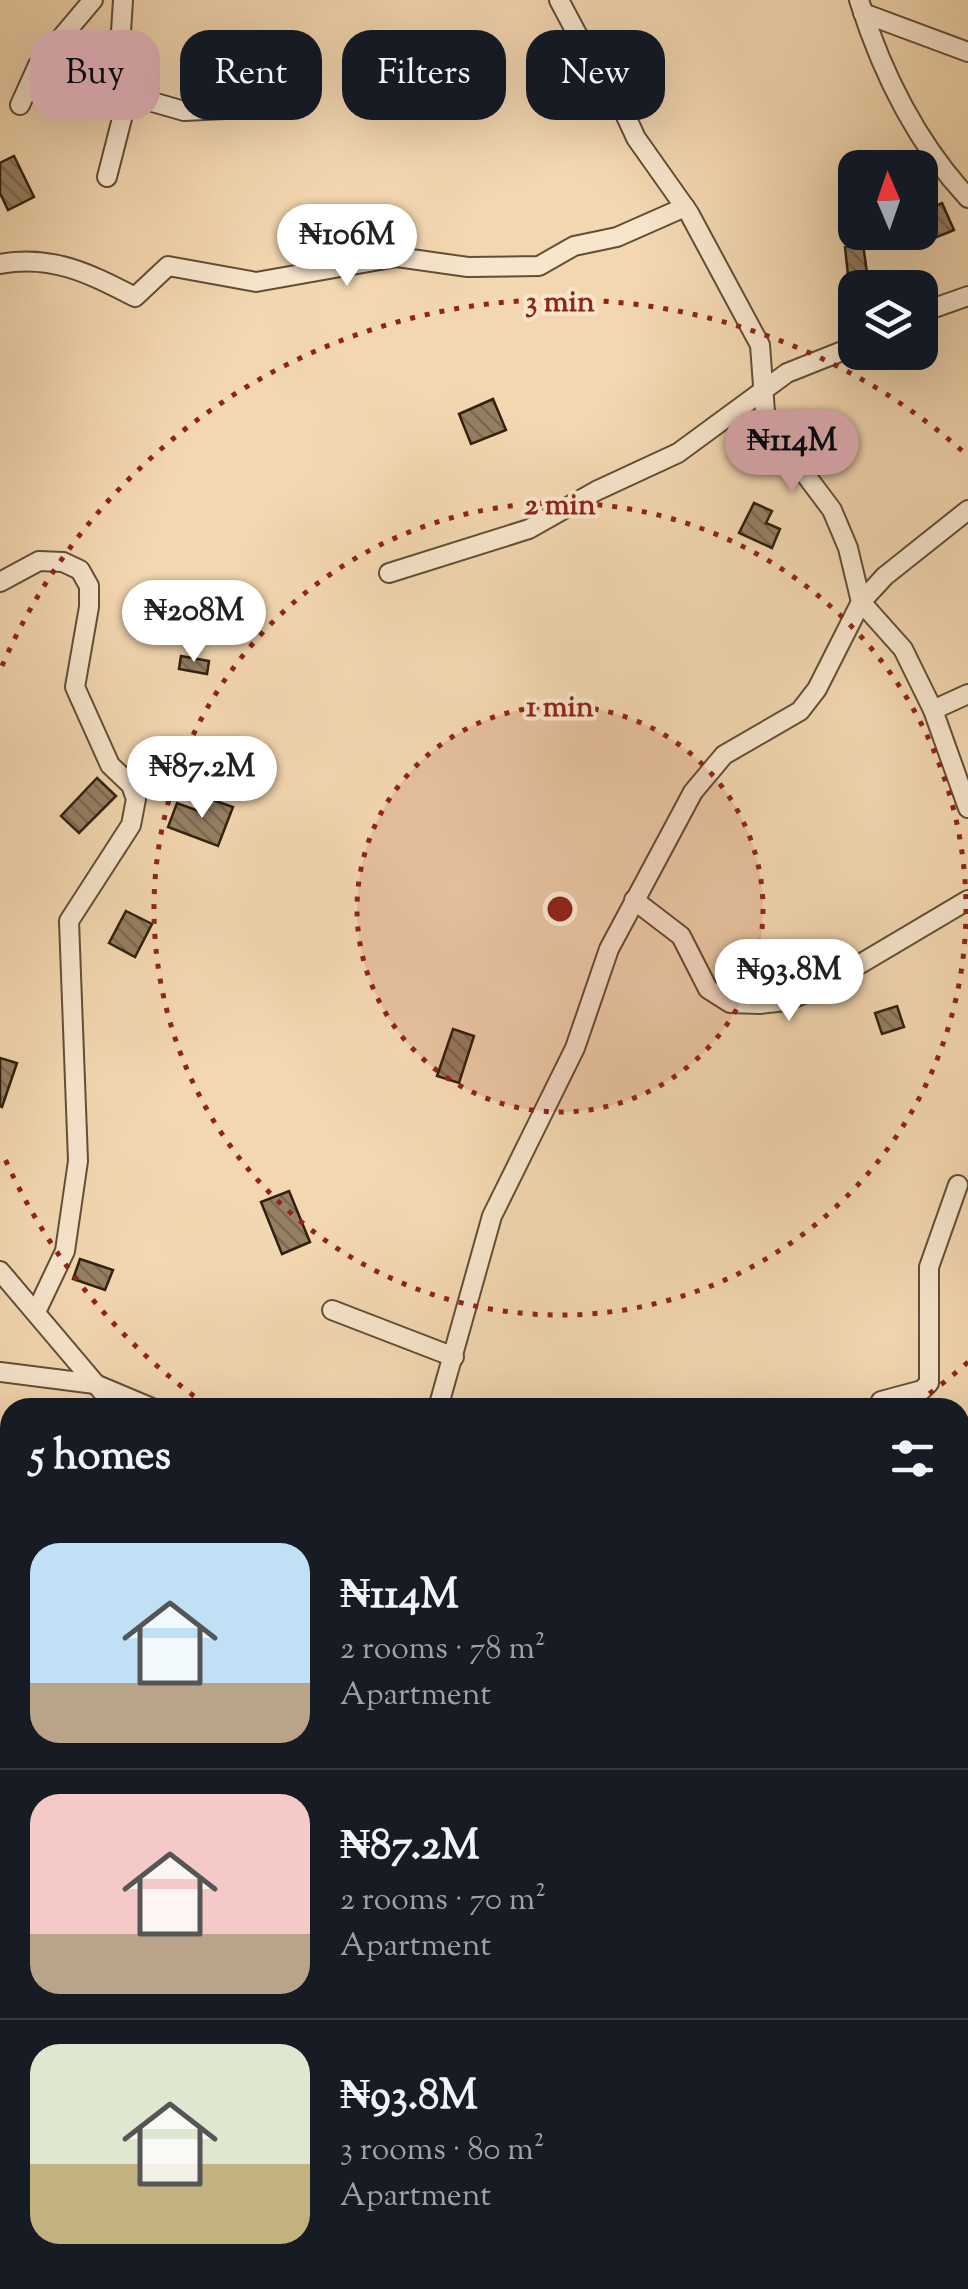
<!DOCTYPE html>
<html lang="en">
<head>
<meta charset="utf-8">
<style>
	:root { --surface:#171b24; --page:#20242c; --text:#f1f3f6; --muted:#9ea1a6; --line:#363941; --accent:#c59692 }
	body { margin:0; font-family:"Sorts Mill Goudy",serif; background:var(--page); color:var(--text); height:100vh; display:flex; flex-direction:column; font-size:38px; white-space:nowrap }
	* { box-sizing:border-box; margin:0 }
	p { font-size:32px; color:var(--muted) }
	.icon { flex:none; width:55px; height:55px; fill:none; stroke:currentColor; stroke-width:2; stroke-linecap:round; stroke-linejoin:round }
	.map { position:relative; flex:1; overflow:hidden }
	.side { position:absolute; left:0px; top:1398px; width:970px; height:892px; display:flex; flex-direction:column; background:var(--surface); border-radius:30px 30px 0 0; box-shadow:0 10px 40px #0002 }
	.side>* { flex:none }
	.hud { position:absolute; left:30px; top:30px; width:910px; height:90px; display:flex; gap:20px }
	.needle { width:65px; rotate:358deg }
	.fabs { position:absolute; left:838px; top:150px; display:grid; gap:20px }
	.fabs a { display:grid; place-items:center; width:100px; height:100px; border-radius:20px; background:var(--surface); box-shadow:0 10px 40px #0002; font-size:50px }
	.price { position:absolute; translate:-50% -85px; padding:0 22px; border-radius:35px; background:#fff; color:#222; font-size:32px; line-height:65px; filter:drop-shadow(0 2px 5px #0008) }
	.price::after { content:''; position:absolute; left:50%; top:60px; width:30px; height:22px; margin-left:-15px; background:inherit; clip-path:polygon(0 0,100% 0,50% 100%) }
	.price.current { background:var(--accent); color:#111 }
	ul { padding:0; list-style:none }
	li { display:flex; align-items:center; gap:30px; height:250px; padding:0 30px }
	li+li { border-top:2px solid var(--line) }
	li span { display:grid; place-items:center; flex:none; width:280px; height:200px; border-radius:30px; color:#555 }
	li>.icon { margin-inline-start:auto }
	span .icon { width:120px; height:120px; fill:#fffc; stroke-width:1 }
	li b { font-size:42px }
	h2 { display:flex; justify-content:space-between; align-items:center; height:120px; padding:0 30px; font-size:42px }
	.tag { padding:0 35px; border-radius:30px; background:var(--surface); box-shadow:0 10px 40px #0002; font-size:35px; line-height:90px }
	.tag.current { background:var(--accent); color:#111 }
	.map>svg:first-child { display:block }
	.building { fill:url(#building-back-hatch); stroke:#32200f; stroke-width:2.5 }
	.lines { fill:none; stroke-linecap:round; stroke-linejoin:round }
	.minor-casing { stroke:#624e37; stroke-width:22 }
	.minor { stroke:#f7e5cc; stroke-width:18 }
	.ring { fill:none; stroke:#8f2418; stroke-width:5; stroke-dasharray:5 10 }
	.centre { fill:#8f2418; stroke:#f7e5cc; stroke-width:5 }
	.ring-label { font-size:30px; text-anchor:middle; font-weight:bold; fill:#8f2418; stroke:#f7e5cc; stroke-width:8; stroke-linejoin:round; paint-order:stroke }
</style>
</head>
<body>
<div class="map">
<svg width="968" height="2289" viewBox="0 0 968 2289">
	<defs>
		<pattern id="building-back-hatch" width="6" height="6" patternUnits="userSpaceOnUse" patternTransform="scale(2.5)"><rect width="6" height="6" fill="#967f63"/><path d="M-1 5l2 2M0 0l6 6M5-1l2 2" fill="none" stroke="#7b6850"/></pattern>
	</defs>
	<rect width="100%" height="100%" fill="#f3d7b0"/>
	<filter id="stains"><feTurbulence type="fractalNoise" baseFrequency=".002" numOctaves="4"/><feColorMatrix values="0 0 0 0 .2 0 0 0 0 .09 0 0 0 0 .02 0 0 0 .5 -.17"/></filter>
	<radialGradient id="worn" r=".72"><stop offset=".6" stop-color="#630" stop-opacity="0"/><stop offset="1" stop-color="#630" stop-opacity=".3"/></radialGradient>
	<g class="building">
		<polygon points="14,156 34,197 8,210 0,193 0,163"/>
		<polygon points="942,203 954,230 920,244 920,212"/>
		<polygon points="863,244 867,273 848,275 845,247"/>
		<polygon points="493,399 506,430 471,444 459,414"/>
		<polygon points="754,503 772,511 766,523 780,529 772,548 739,533"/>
		<polygon points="181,656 209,661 207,674 179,669"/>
		<polygon points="97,778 116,796 79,833 61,816"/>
		<polygon points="210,799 233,807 218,846 168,827 177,803 204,813"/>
		<polygon points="126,911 152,924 135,957 109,943"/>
		<polygon points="897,1006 904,1027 882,1034 875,1013"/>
		<polygon points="453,1029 474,1036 459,1083 437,1076"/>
		<polygon points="0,1058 17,1063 2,1107 0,1106"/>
		<polygon points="289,1191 310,1242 282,1254 261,1202"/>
		<polygon points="80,1259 113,1270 105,1290 73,1279"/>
	</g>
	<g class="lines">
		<defs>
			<g id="minor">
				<polyline points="559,0 577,34 605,71 636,138 689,213 760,345 765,412 775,434 832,510 848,548 861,602 903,649 933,710 968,808"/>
				<path d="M859,0c23,73 57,142 109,198"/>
				<polyline points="863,13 968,52"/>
				<polyline points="128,95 184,111 225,109"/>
				<polyline points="20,105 38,65 93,0"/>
				<polyline points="107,177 128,95 120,47 123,0"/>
				<path d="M0,264c52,-10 90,10 135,33l33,-31 88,16 141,-25 71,10 71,-1 35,-20 43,-9 68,-30"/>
				<polyline points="920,313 968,296"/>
				<polyline points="389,573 529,529 596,491 678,453 787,373 855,346"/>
				<polyline points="0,582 39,561 63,562 80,570 89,586 89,607 75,687 110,765 131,785 136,799 131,825 69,921 78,1161 65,1251 36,1312"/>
				<polyline points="933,710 968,694"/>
				<polyline points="634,900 681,936 708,989 730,1003 760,1004 786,1001 823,986 968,900"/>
				<polyline points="0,1271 116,1408"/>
				<polyline points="332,1310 454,1357"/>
				<polyline points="0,1372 95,1384 152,1408"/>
				<polyline points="438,1408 492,1216 575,1048 609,949 693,792 724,755 800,711 817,689 861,602 885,576 968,510"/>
				<polyline points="877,1408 881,1401 922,1390 929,1383 929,1267 958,1185"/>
				<polyline points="960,1484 968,1485"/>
				<polyline points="0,1796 10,1806"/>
				<polyline points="0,2230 10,2217"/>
				<polyline points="703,2280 706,2289"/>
				<polyline points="884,2280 894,2289"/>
			</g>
		</defs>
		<use href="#minor" class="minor-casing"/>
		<use href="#minor" class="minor"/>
	</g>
	<circle cx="560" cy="909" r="203" fill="#8f2418" fill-opacity=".12"/>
	<g class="ring">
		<circle cx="560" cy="909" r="203"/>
		<circle cx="560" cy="909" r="406"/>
		<path d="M968 1362A609 609 0 0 1 914 1405M206 1405A609 609 0 0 1 2 1152M2 666A609 609 0 0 1 968 456"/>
	</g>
	<circle cx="560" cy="909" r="15" class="centre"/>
	<g class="ring-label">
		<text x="560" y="311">3 min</text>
		<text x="560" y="514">2 min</text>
		<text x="560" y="716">1 min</text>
	</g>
	<rect width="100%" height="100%" filter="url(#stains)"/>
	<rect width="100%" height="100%" fill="url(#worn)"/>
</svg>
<div class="fabs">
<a><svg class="needle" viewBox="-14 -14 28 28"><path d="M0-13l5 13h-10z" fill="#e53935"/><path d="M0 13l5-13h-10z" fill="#9ea1a6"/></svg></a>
<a><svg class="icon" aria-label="layers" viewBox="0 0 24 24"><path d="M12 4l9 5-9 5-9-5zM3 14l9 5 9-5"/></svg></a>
</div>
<b class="price" style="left:347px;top:289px">₦106M</b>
<b class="price current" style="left:792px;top:495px">₦114M</b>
<b class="price" style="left:194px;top:665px">₦208M</b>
<b class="price" style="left:202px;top:821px">₦87.2M</b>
<b class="price" style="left:789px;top:1024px">₦93.8M</b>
<div class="hud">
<a class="tag current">Buy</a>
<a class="tag">Rent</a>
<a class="tag">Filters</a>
<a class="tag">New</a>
</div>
<section class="side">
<h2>5 homes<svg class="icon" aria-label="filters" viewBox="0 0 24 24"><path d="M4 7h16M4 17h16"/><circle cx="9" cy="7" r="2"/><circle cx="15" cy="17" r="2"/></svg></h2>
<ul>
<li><span style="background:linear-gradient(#bfe0f5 70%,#b9a48a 0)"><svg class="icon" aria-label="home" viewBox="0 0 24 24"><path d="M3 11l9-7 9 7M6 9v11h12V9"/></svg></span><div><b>₦114M</b><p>2 rooms · 78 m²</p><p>Apartment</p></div></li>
<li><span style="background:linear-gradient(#f6c9c9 70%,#b9a48a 0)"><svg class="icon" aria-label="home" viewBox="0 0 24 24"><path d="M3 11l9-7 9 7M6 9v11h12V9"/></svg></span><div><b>₦87.2M</b><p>2 rooms · 70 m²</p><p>Apartment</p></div></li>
<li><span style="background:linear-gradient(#dfe7d0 60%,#c2b280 0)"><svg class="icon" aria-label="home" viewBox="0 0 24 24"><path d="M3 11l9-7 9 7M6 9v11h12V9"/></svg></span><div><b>₦93.8M</b><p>3 rooms · 80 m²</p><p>Apartment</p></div></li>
</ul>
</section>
</div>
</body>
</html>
